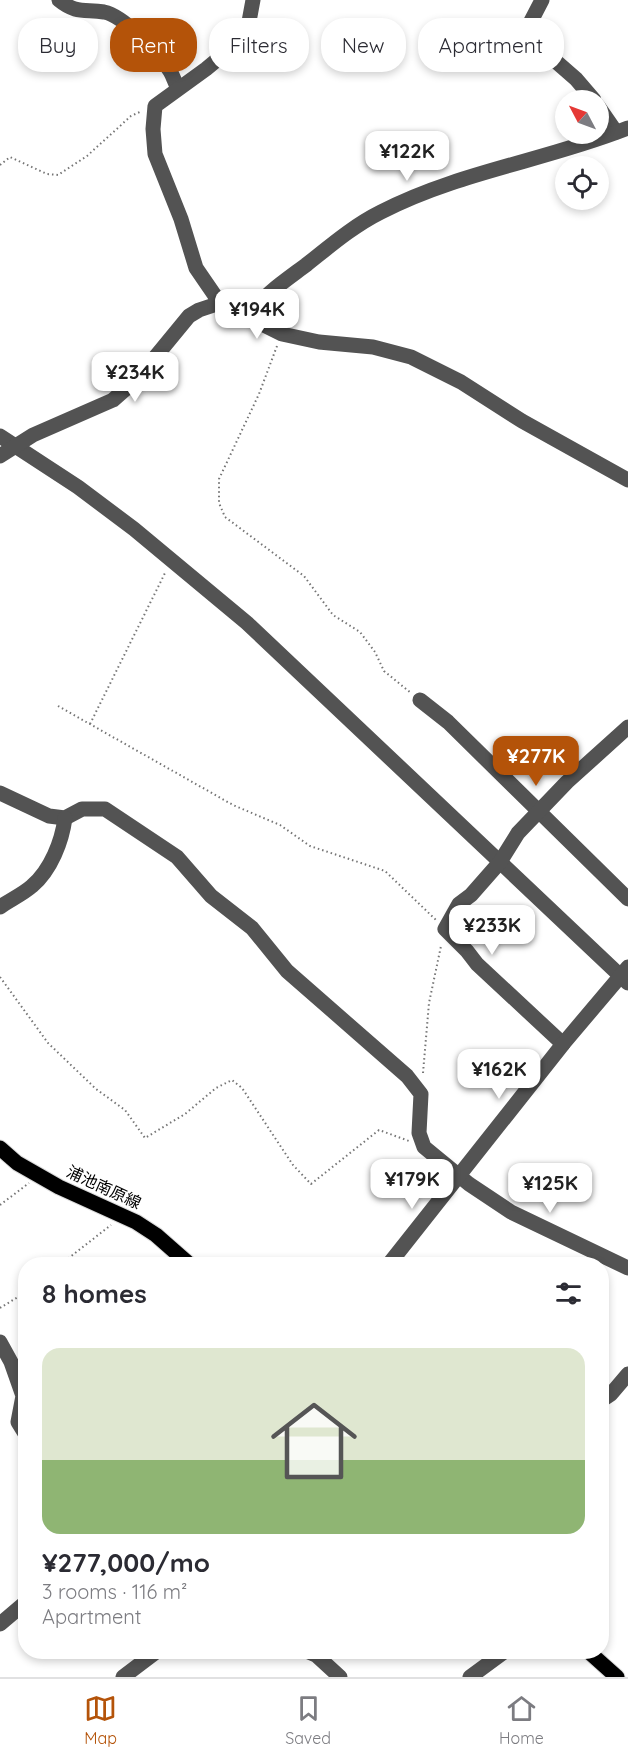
<!DOCTYPE html>
<html lang="en">
<head>
<meta charset="utf-8">
<style>
	:root { --surface:#fff; --page:#f2f2f3; --text:#2b2b33; --muted:#7c7c81; --line:#e1e1e2; --accent:#b45309 }
	body { margin:0; font-family:Quicksand,"Noto Sans JP",sans-serif; background:var(--page); color:var(--text); height:100vh; display:flex; flex-direction:column; font-size:22px; white-space:nowrap }
	* { box-sizing:border-box; margin:0 }
	p { font-size:20px; color:var(--muted) }
	.icon { flex:none; width:33px; height:33px; fill:none; stroke:currentColor; stroke-width:2; stroke-linecap:round; stroke-linejoin:round }
	.map { position:relative; flex:1; overflow:hidden }
	.drawer { position:absolute; left:18px; top:1257px; width:591px; height:402px; display:flex; flex-direction:column; background:var(--surface); border-radius:24px; box-shadow:0 3px 9px #0003 }
	.drawer>* { flex:none }
	.guide { position:absolute; left:18px; top:18px; width:592px; height:54px; display:flex; gap:12px }
	.needle { width:39px; rotate:311deg }
	.tools { position:absolute; left:555px; top:90px; display:grid; gap:12px }
	.tools a { display:grid; place-items:center; width:54px; height:54px; border-radius:50%; background:var(--surface); box-shadow:0 3px 9px #0003; font-size:30px }
	.price { position:absolute; translate:-50% -51px; padding:0 14px; border-radius:12px; background:#fff; color:#222; font-size:20px; line-height:39px; filter:drop-shadow(0 2px 3px #0008) }
	.price::after { content:''; position:absolute; left:50%; top:36px; width:18px; height:14px; margin-left:-9px; background:inherit; clip-path:polygon(0 0,100% 0,50% 100%) }
	.price.current { background:var(--accent); color:#fff }
	ul { padding:0; list-style:none }
	li { display:grid; align-content:center; gap:12px; height:318px; padding:0 24px }
	li span { display:grid; place-items:center; height:186px; border-radius:18px; color:#555 }
	li>.icon { margin-inline-start:auto }
	span .icon { width:108px; height:108px; fill:#fffc; stroke-width:1 }
	li b { font-size:26px }
	h2 { display:flex; justify-content:space-between; align-items:center; height:72px; padding:0 24px; font-size:26px }
	.pill { padding:0 21px; border-radius:24px; background:var(--surface); box-shadow:0 3px 9px #0003; font-size:21px; line-height:54px }
	.pill.current { background:var(--accent); color:#fff }
	.dock { display:flex; justify-content:space-around; align-items:center; height:84px; border-top:2px solid var(--line); background:var(--surface); font-size:16px; color:var(--muted) }
	.dock a { display:grid; justify-items:center; gap:3px }
	.dock .current { color:var(--accent) }
	.map>svg:first-child { display:block }
	.lines { fill:none; stroke-linecap:round; stroke-linejoin:round }
	.major-casing { stroke:#dbdbdb; stroke-width:17 }
	.path { stroke:#757575; stroke-width:2; stroke-dasharray:1.5 3; stroke-linecap:butt }
	.minor { stroke:#535353; stroke-width:15 }
	.major { stroke:#000; stroke-width:15 }
	.labels { text-anchor:middle; stroke-width:4.5; stroke-linejoin:round; paint-order:stroke }
	.street-label { font-size:16px; fill:#000; stroke:#fff }
</style>
</head>
<body>
<div class="map">
<svg width="628" height="1677" viewBox="0 0 628 1677">
	<rect width="100%" height="100%" fill="#fff"/>
	<g class="lines">
		<defs>
			<g id="major">
				<polyline points="0,1148 17,1163 59,1187 136,1222 156,1235 189,1264"/>
				<polyline points="589,1652 617,1677"/>
			</g>
		</defs>
		<use href="#major" class="major-casing"/>
		<g class="path">
			<polyline points="0,165 10,157 47,174 58,175 87,156 131,116 142,111"/>
			<polyline points="277,346 259,394 219,479 219,503 225,517 304,576 333,615 360,632 375,652 384,671 411,693"/>
			<polyline points="58,706 233,805 280,825 310,846 385,871 436,920"/>
			<polyline points="90,724 166,571"/>
			<polyline points="0,977 48,1043 96,1089 125,1110 145,1138 185,1114 216,1088 232,1080 242,1088 293,1165 311,1184 379,1130 409,1141"/>
			<polyline points="423,1073 429,1003 441,946"/>
			<polyline points="0,1205 29,1183"/>
			<polyline points="61,1264 111,1225"/>
			<polyline points="0,1308 26,1292"/>
		</g>
		<g class="minor">
			<path d="M59,0c17,14 26,9 45,12 20,4 55,41 66,59 3,5 5,12 8,17"/>
			<polyline points="253,0 248,27 241,40 206,69 155,106 153,129 155,154 181,219 196,268 220,303 282,334 319,342 373,347 411,357 461,382 522,421 628,480"/>
			<polyline points="542,0 529,25 529,38 576,79 594,100"/>
			<polyline points="598,106 616,132"/>
			<path d="M248,316c14,-20 38,-36 58,-51 24,-19 47,-39 75,-53 77,-40 167,-52 247,-84"/>
			<polyline points="0,436 78,487 134,529 247,623 628,983"/>
			<polyline points="0,456 33,435 113,400 138,378 189,316 199,310 220,303"/>
			<polyline points="420,700 448,722 628,899"/>
			<polyline points="0,793 49,816 65,818 82,809 105,809 177,857 211,896 252,928 287,971 407,1076 421,1094 419,1133 424,1147 469,1184 511,1212 628,1268"/>
			<path d="M0,907c10,-7 23,-13 32,-21 19,-16 30,-45 33,-68"/>
			<polyline points="563,1044 477,964 467,951 445,929 459,904 471,895 500,862 518,833 567,782 628,727"/>
			<polyline points="389,1264 563,1044 628,967"/>
			<polyline points="0,1342 11,1362 23,1396 18,1422 26,1435"/>
			<polyline points="602,1400 611,1394 628,1374"/>
			<polyline points="0,1624 26,1602"/>
			<polyline points="309,1652 316,1655 340,1677"/>
			<polyline points="123,1677 156,1652"/>
			<polyline points="470,1677 504,1652"/>
		</g>
		<use href="#major" class="major"/>
	</g>
	<g class="labels">
		<g class="street-label">
			<text transform="translate(104 1187) rotate(25)" y="6">浦池南原線</text>
		</g>
	</g>
</svg>
<div class="tools">
<a><svg class="needle" viewBox="-14 -14 28 28"><path d="M0-13l5 13h-10z" fill="#e53935"/><path d="M0 13l5-13h-10z" fill="#7c7c81"/></svg></a>
<a><svg class="icon" aria-label="locate" viewBox="0 0 24 24"><circle cx="12" cy="12" r="6"/><path d="M12 2v4M12 18v4M2 12h4M18 12h4"/></svg></a>
</div>
<b class="price" style="left:407px;top:182px">¥122K</b>
<b class="price" style="left:257px;top:340px">¥194K</b>
<b class="price" style="left:135px;top:403px">¥234K</b>
<b class="price current" style="left:536px;top:787px">¥277K</b>
<b class="price" style="left:492px;top:956px">¥233K</b>
<b class="price" style="left:499px;top:1100px">¥162K</b>
<b class="price" style="left:412px;top:1210px">¥179K</b>
<b class="price" style="left:550px;top:1214px">¥125K</b>
<div class="guide">
<a class="pill">Buy</a>
<a class="pill current">Rent</a>
<a class="pill">Filters</a>
<a class="pill">New</a>
<a class="pill">Apartment</a>
</div>
<section class="drawer">
<h2>8 homes<svg class="icon" aria-label="filters" viewBox="0 0 24 24"><path d="M4 7h16M4 17h16"/><circle cx="9" cy="7" r="2"/><circle cx="15" cy="17" r="2"/></svg></h2>
<ul>
<li><span style="background:linear-gradient(#dfe7d0 60%,#8fb573 0)"><svg class="icon" aria-label="home" viewBox="0 0 24 24"><path d="M3 11l9-7 9 7M6 9v11h12V9"/></svg></span><div><b>¥277,000/mo</b><p>3 rooms · 116 m²</p><p>Apartment</p></div></li>
</ul>
</section>
</div>
<nav class="dock">
<a class="current"><svg class="icon" aria-label="map" viewBox="0 0 24 24"><path d="M3 6l6-2 6 2 6-2v14l-6 2-6-2-6 2zM9 4v14M15 6v14"/></svg>Map</a>
<a><svg class="icon" aria-label="saved" viewBox="0 0 24 24"><path d="M7 4h10v16l-5-4-5 4z"/></svg>Saved</a>
<a><svg class="icon" aria-label="home" viewBox="0 0 24 24"><path d="M3 11l9-7 9 7M6 9v11h12V9"/></svg>Home</a>
</nav>
</body>
</html>
